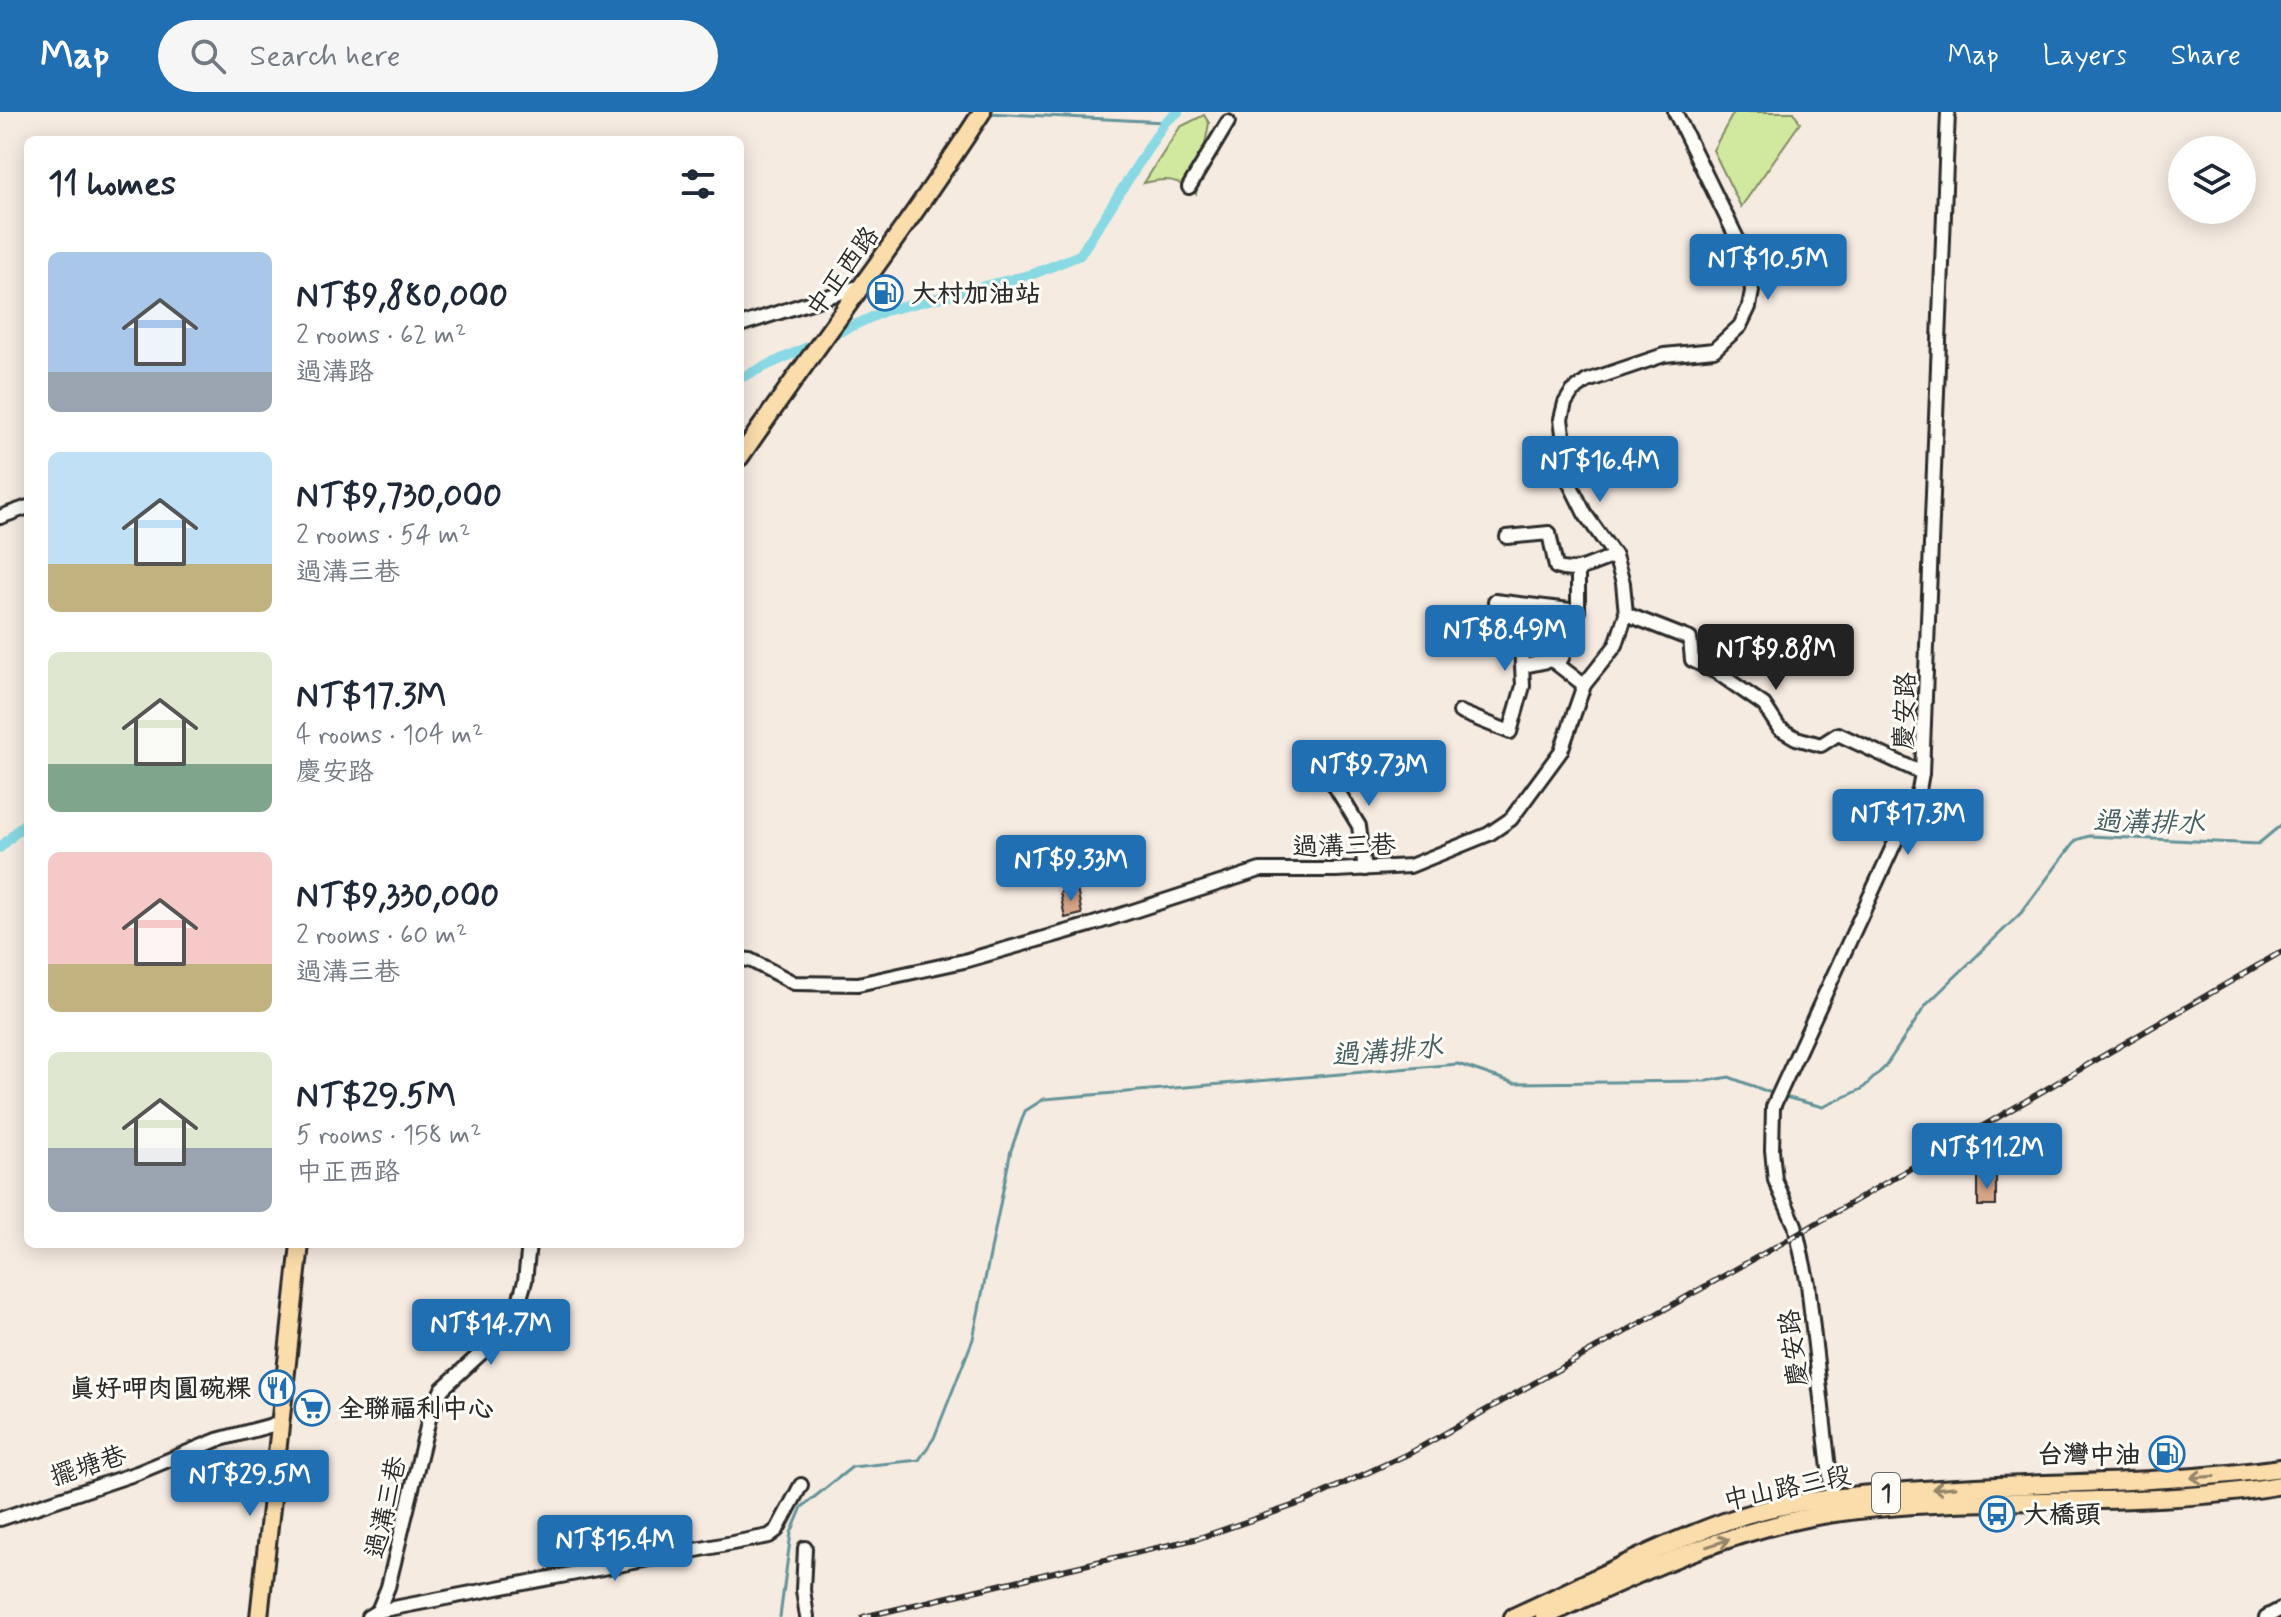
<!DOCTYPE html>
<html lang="en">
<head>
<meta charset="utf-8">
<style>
	:root { --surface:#fff; --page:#f6f6f7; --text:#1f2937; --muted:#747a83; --accent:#1f6fb2 }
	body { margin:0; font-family:Mynerve,"LXGW WenKai TC",sans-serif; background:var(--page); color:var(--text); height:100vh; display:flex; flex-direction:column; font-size:30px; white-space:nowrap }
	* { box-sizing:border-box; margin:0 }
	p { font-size:26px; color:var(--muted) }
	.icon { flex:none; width:44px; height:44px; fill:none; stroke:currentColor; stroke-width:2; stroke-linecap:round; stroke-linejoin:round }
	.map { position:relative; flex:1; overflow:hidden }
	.panel { position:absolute; left:24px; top:24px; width:720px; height:1112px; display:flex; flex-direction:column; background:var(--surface); border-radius:12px; box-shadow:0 4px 20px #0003 }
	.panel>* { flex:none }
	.buttons { position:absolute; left:2168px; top:24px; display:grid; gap:16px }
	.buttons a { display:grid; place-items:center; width:88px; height:88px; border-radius:50%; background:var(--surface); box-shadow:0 4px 20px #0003; font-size:40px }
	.price { position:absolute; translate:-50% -68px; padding:0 18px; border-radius:8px; background:var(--accent); color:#fff; font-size:26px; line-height:52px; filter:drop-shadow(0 2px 4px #0008) }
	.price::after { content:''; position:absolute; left:50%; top:48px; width:24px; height:18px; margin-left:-12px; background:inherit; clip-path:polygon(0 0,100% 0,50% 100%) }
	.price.selected { background:#222; color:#fff }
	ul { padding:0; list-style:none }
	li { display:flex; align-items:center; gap:24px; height:200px; padding:0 24px }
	li span { display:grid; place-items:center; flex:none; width:224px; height:160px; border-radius:12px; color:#555 }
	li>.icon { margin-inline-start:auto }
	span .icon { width:96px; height:96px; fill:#fffc; stroke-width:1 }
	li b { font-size:34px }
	h2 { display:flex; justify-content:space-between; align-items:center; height:96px; padding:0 24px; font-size:34px }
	header { display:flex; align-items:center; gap:48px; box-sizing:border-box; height:112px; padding:0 40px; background:var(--accent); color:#fff }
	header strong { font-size:38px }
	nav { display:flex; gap:44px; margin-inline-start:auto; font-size:28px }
	.search { width:560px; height:72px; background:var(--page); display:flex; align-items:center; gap:20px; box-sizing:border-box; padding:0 28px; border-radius:44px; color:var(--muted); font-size:30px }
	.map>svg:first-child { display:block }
	.green { fill:#d1e99f; stroke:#7e8a65; stroke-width:2 }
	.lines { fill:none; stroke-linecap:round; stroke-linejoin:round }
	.stream { stroke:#639399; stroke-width:3 }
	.canal { stroke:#88d9e3; stroke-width:10 }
	.building { fill:#d8a78a; stroke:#2b2b2b; stroke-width:2 }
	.minor-casing { stroke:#2b2b2b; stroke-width:18 }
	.major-casing { stroke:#2b2b2b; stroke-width:22 }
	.minor { stroke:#fdfcf7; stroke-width:12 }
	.major { stroke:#fbddab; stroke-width:16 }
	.rail-casing { stroke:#2b2b2b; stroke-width:6 }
	.rail { stroke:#fdfcf7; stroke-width:3; stroke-dasharray:9; stroke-linecap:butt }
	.oneway { stroke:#93846b }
	.labels { text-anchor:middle; stroke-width:6; stroke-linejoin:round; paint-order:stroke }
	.shield { fill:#fdfcf7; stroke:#6a6a68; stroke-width:2 }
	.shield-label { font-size:24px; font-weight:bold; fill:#2b2b2b }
	.street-label { font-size:26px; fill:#2b2b2b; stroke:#fdfcf7 }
	.poi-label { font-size:26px; font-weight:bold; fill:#2b2b2b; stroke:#fdfcf7; text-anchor:start }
	.water-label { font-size:28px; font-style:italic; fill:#475f62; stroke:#fdfcf7 }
</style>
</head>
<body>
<header>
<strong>Map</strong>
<div class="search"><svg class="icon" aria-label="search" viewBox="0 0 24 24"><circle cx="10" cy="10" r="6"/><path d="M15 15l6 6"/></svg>Search here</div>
<nav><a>Map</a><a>Layers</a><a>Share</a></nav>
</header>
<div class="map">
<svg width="2281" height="1505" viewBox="0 0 2281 1505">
	<rect width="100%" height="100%" fill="#f6ebe1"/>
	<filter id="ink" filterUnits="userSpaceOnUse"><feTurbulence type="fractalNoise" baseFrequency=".0125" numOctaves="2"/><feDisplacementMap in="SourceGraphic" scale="16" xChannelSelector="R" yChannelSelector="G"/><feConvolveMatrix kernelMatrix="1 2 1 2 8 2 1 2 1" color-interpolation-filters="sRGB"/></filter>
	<g filter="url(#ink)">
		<g class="green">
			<polygon points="1734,0 1794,0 1800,11 1741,95 1713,38"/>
			<path d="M1204,3l5,8 -13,71c-20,-15 -27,-17 -52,-11l36,-56z"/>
		</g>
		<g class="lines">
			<g class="stream">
				<polyline points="988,1 1165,10"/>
				<polyline points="1781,984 1823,995 1862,977 1885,955 1926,893 2021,801 2076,728 2089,724 2258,732 2281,713"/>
				<polyline points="780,1505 791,1421 802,1395 852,1355 919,1348 934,1326 973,1227 1011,1038 1025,999 1044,987 1458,952 1514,971 1707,969 1729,965 1774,982"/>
			</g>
			<g class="canal">
				<polyline points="740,266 885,199 1033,162 1080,143 1165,10 1178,0"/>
				<polyline points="0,736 28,708"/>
			</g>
		</g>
		<g class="building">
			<polygon points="1077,777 1082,802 1065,806 1060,780"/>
			<rect x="1978" y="1064" width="18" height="30"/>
		</g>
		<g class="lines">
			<defs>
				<g id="minor">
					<polyline points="1189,75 1228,10"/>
					<polyline points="740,213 858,175"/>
					<polyline points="0,405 28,395"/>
					<path d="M1507,425l42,-4 7,34c21,9 39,-6 59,-11"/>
					<polyline points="1495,489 1578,499"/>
					<polyline points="1626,502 1690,527 1692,548 1718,561 1764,593 1779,616 1796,626 1821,633 1838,622 1922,661"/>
					<polyline points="1553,549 1584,573"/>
					<polyline points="1524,554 1562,546 1578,499 1578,458"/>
					<polyline points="1460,600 1510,620 1523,574 1521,533 1524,493"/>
					<polyline points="1322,653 1359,714 1365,757"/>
					<polyline points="740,847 750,848 794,871 858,872 964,849 1090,813 1260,758 1336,758 1410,754 1489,722 1511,707 1561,639 1584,573 1616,533 1626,502 1623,471 1615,444 1585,402 1570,372 1561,307 1565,291 1572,280 1587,269 1664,243 1714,238 1740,214 1749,195 1752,179 1749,151 1675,0"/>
					<polyline points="1833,1392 1808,1172 1795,1113 1775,1068 1772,1038 1773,995 1919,678 1922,661 1948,0"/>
					<polyline points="0,1407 137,1361 217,1328 280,1311"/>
					<polyline points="805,1436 803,1478 807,1505"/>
					<polyline points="378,1499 769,1424 777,1418 801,1373"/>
					<polyline points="368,1505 378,1499 388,1475 429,1307 442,1277 503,1221 515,1203 525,1169 529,1132"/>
					<polyline points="2266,1505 2281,1497"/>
				</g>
				<g id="major">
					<path d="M740,345c79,-116 166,-227 242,-345"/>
					<polyline points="259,1505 300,1132"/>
					<path d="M1513,1505c73,-33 156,-78 232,-102 49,-14 100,-19 150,-23 128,-11 258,-6 386,-24"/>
					<path d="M1544,1505c93,-43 187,-89 290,-104 148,-21 300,-2 447,-28"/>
				</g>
			</defs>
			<use href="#minor" class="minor-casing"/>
			<use href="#major" class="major-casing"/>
			<use href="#minor" class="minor"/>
			<use href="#major" class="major"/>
			<defs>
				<polyline id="rail" points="863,1505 1199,1426 1304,1390 1412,1340 1798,1122 2281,840"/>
			</defs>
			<use href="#rail" class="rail-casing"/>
			<use href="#rail" class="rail"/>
		</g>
		<defs><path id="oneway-shaft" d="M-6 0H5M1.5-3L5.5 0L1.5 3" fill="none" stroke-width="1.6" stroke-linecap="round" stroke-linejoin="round" transform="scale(2)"/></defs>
		<g class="oneway">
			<use href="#oneway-shaft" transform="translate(2203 1365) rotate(177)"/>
			<use href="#oneway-shaft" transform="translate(1944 1376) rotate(175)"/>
			<use href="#oneway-shaft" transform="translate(1718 1431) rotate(-18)"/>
		</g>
	</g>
	<defs>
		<symbol id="fuel-ring" viewBox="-11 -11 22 22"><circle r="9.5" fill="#fdfcf7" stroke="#1f6fb2" stroke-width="1.5"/><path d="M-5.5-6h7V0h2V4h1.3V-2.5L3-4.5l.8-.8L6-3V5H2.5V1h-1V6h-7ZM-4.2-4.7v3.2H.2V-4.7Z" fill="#1f6fb2"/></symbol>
		<symbol id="restaurant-ring" viewBox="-11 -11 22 22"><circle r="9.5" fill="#fdfcf7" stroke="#1f6fb2" stroke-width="1.5"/><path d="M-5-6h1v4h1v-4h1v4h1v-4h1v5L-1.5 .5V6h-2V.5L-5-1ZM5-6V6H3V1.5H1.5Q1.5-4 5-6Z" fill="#1f6fb2"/></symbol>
		<symbol id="supermarket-ring" viewBox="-11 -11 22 22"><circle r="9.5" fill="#fdfcf7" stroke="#1f6fb2" stroke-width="1.5"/><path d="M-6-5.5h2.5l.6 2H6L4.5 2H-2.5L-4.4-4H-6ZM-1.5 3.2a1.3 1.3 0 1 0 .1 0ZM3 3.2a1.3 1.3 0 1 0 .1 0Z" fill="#1f6fb2"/></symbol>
		<symbol id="bus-ring" viewBox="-11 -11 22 22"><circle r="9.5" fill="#fdfcf7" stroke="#1f6fb2" stroke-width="1.5"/><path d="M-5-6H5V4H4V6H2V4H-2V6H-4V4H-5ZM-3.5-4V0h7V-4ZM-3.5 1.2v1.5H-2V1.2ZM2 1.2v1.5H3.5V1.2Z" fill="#1f6fb2"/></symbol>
	</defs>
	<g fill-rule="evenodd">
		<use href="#fuel-ring" x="865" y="161" width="40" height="40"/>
		<use href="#restaurant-ring" x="257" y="1256" width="40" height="40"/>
		<use href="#supermarket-ring" x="292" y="1276" width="40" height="40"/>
		<use href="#fuel-ring" x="2147" y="1322" width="40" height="40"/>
		<use href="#bus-ring" x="1977" y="1382" width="40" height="40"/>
	</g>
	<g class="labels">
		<rect class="shield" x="1872" y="1361" width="28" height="40" rx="6"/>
		<g class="shield-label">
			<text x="1886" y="1389">1</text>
		</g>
		<g class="street-label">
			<text transform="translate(842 159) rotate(-54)" y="9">中正西路</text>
			<text transform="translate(1904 599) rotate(-88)" y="9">慶安路</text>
			<text transform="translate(1344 733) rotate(-1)" y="9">過溝三巷</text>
			<text transform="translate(1793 1236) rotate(-97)" y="9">慶安路</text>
			<text transform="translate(88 1353) rotate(-18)" y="9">擺塘巷</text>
			<text transform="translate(1787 1375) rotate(-12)" y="9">中山路三段</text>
			<text transform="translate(385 1395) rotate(-77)" y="9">過溝三巷</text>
		</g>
		<g class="poi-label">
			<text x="911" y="190">大村加油站</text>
			<text x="251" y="1285" text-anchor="end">真好呷肉圓碗粿</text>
			<text x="338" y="1305">全聯福利中心</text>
			<text x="2141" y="1351" text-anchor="end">台灣中油</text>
			<text x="2023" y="1411">大橋頭</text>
		</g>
		<g class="water-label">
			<text transform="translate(2149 709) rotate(1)" y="10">過溝排水</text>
			<text transform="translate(1387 938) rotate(-5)" y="10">過溝排水</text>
		</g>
	</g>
</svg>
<div class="buttons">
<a><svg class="icon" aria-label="layers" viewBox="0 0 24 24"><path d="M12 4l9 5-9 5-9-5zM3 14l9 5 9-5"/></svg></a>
</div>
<b class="price" style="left:1768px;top:190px">NT$10.5M</b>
<b class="price" style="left:1600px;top:392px">NT$16.4M</b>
<b class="price" style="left:1505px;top:561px">NT$8.49M</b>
<b class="price selected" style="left:1776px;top:580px">NT$9.88M</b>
<b class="price" style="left:1369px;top:696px">NT$9.73M</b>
<b class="price" style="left:1908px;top:745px">NT$17.3M</b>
<b class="price" style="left:1071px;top:791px">NT$9.33M</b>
<b class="price" style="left:1987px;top:1079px">NT$11.2M</b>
<b class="price" style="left:491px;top:1255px">NT$14.7M</b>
<b class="price" style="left:250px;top:1406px">NT$29.5M</b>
<b class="price" style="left:615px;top:1471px">NT$15.4M</b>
<section class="panel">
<h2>11 homes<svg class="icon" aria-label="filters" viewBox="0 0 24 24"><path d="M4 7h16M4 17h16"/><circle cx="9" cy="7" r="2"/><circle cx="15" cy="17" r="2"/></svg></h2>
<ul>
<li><span style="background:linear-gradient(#a9c7e8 75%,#9aa5b1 0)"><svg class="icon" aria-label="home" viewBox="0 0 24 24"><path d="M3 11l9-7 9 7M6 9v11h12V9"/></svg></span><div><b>NT$9,880,000</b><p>2 rooms · 62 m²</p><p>過溝路</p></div></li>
<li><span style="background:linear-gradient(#bfe0f5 70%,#c2b280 0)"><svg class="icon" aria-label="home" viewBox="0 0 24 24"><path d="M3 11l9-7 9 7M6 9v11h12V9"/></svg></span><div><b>NT$9,730,000</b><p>2 rooms · 54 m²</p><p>過溝三巷</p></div></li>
<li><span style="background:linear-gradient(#dfe7d0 70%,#7fa58c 0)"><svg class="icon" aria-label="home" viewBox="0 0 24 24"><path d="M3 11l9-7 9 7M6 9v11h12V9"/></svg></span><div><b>NT$17.3M</b><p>4 rooms · 104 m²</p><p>慶安路</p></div></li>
<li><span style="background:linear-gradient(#f6c9c9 70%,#c2b280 0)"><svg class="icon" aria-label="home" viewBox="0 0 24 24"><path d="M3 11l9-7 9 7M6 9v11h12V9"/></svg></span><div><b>NT$9,330,000</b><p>2 rooms · 60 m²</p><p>過溝三巷</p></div></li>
<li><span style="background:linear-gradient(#dfe7d0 60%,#9aa5b1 0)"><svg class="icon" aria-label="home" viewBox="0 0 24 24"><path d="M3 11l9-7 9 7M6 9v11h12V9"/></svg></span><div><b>NT$29.5M</b><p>5 rooms · 158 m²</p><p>中正西路</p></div></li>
</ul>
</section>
</div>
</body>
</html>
